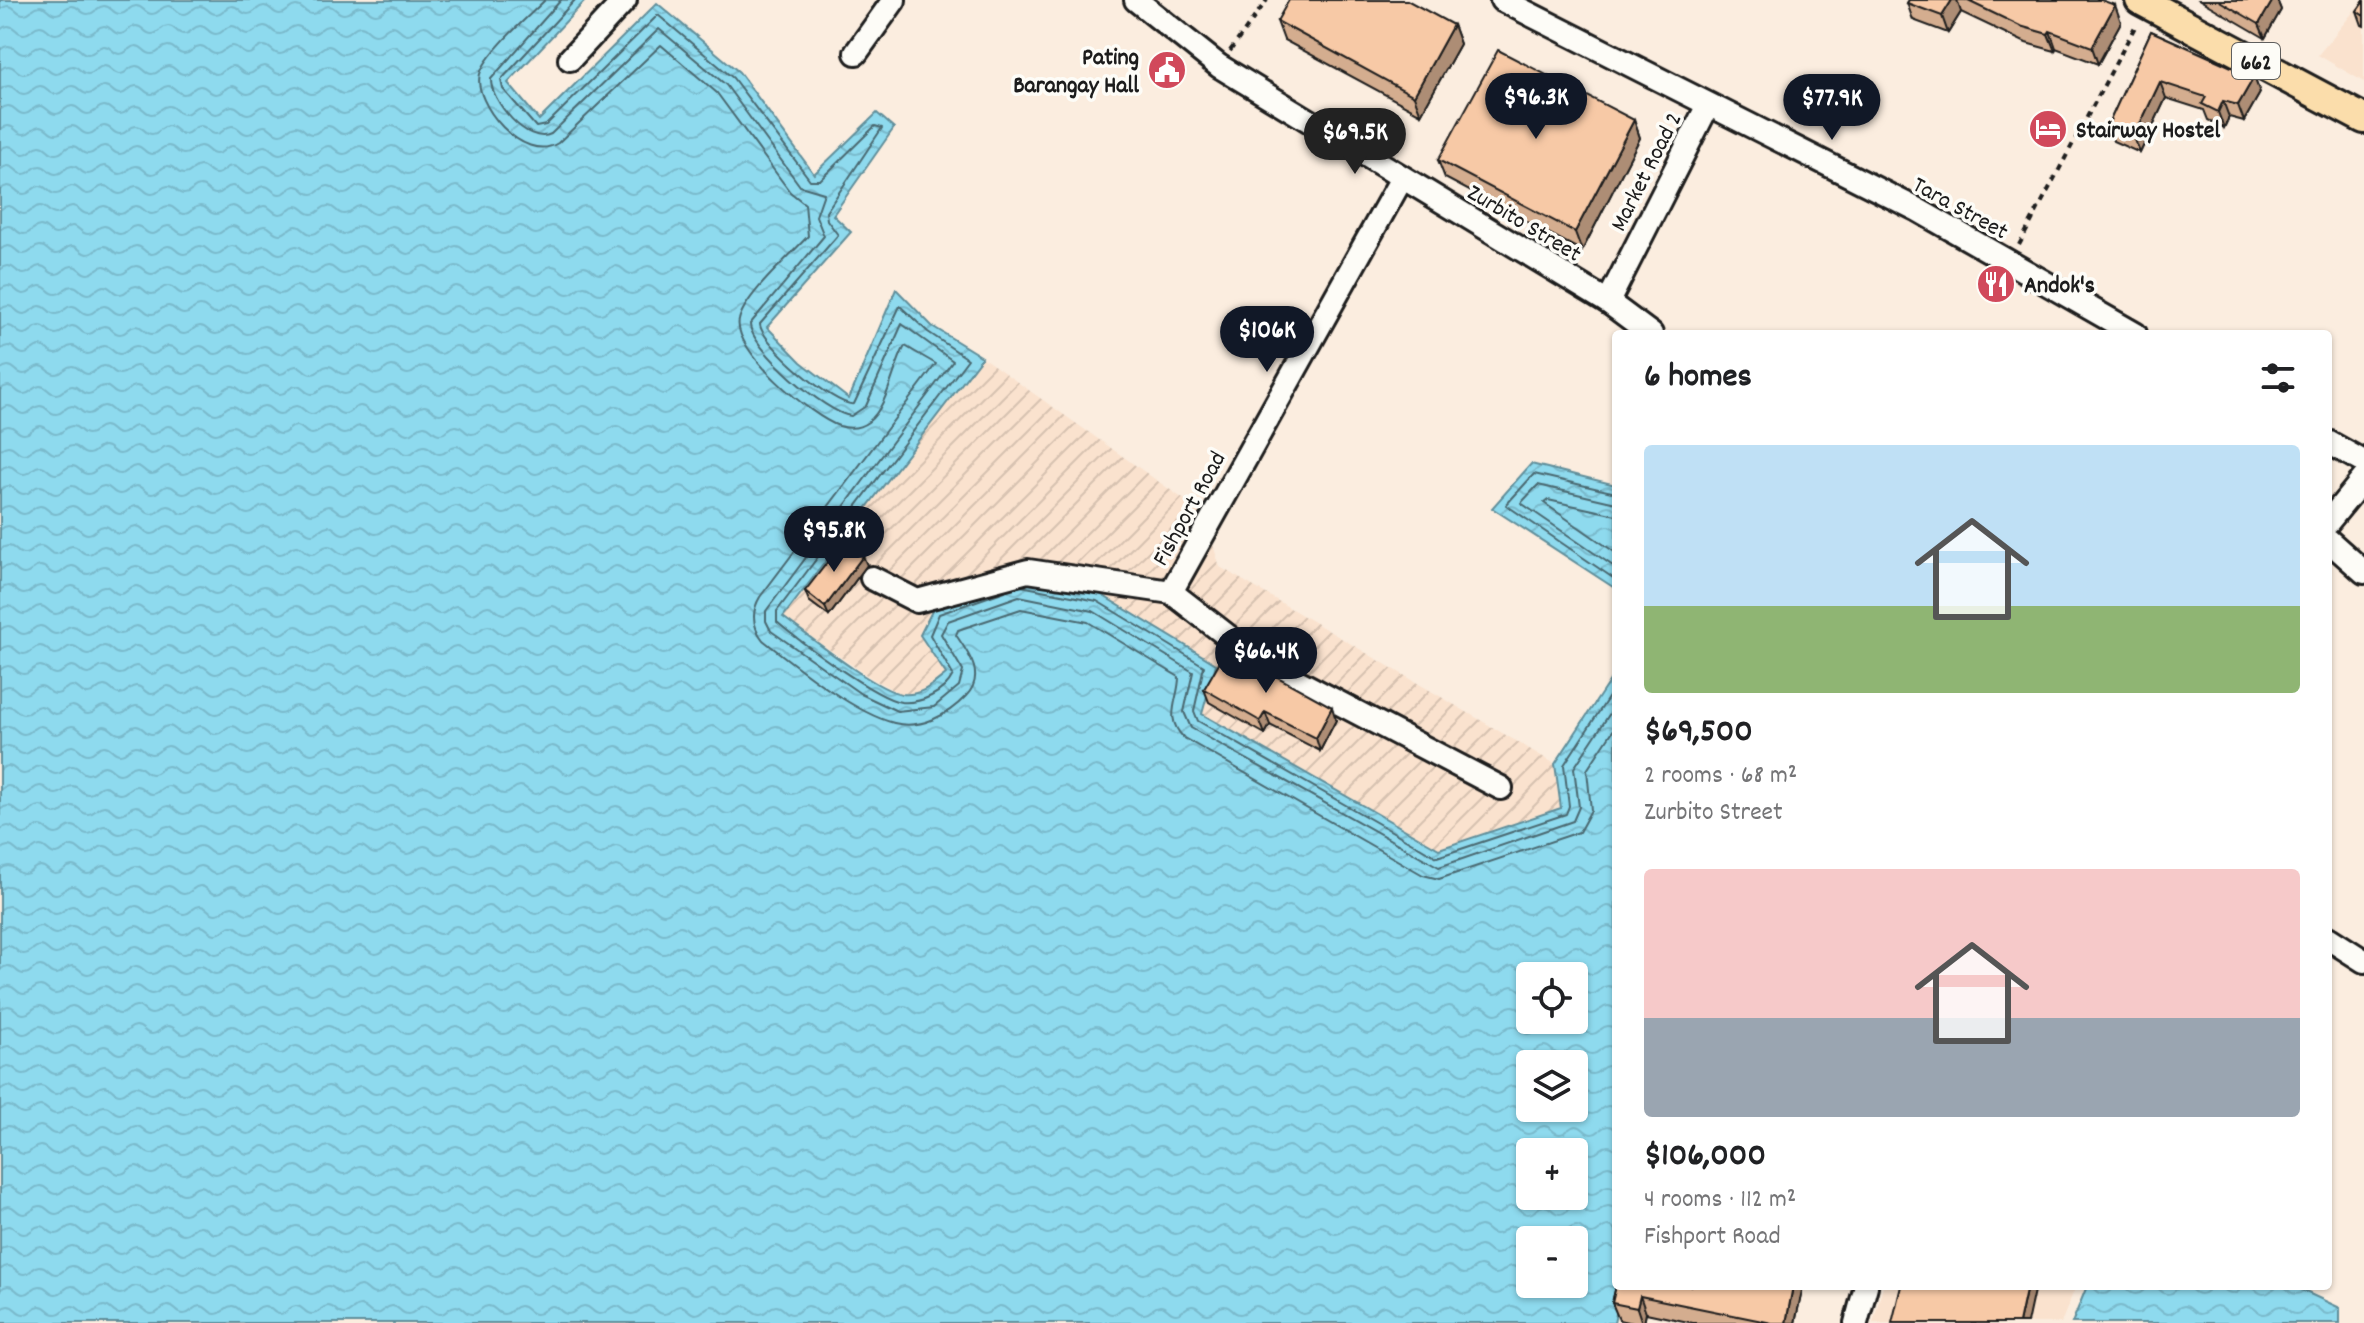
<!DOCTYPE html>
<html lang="en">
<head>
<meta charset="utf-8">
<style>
	:root { --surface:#fff; --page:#f6f6f6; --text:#202124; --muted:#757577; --accent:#111827 }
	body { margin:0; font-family:Dekko,sans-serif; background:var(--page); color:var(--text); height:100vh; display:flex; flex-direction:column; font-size:30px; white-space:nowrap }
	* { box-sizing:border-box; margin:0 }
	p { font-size:26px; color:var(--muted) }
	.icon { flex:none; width:44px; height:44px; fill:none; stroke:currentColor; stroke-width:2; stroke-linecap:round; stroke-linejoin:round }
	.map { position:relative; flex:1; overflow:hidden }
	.sheet { position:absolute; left:1612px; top:330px; width:720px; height:960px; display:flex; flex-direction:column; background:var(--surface); border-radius:8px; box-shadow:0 2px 6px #0004 }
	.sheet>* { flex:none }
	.tools { position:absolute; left:1516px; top:962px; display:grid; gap:16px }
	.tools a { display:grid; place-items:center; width:72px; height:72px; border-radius:8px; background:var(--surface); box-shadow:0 2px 6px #0004; font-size:40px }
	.price { position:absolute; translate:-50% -68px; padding:0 18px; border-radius:28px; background:var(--accent); color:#fff; font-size:26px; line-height:52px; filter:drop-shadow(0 2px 4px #0008) }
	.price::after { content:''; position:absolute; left:50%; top:48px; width:24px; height:18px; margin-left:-12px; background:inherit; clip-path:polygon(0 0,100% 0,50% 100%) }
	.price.selected { background:#222; color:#fff }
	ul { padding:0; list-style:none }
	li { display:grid; align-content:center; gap:16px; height:424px; padding:0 32px }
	li span { display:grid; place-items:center; height:248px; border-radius:8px; color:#555 }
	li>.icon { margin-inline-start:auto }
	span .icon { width:144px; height:144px; fill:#fffc; stroke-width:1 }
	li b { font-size:34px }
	h2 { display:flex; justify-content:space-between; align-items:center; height:96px; padding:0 32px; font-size:34px }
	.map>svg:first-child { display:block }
	.built { fill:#fae2ce }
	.industrial { fill:url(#industrial-furrows) }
	.water { fill:url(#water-waves); stroke:#608e9a; stroke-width:2; fill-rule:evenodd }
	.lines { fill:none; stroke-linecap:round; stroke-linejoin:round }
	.shore { stroke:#4a6870; stroke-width:2 }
	.minor-casing { stroke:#1c1c1c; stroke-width:28 }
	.major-casing { stroke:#1c1c1c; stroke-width:34 }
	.path { stroke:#1c1c1c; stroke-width:4; stroke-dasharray:6 6; stroke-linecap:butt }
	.minor { stroke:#fdfcf7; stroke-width:22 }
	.major { stroke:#fbddab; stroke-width:28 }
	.wall { fill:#d4ad8f; stroke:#1c1c1c; stroke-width:2 }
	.shaded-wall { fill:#ad8d74; stroke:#1c1c1c; stroke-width:2 }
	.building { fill:#f7c9a6; stroke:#1c1c1c; stroke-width:2 }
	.labels { text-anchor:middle; stroke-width:7; stroke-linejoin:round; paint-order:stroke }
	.shield { fill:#fdfcf7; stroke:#605f5e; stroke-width:2 }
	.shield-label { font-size:22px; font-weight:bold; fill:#1c1c1c }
	.poi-label { font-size:24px; font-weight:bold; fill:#1c1c1c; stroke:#fdfcf7; text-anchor:start }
	.street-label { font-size:24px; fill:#1c1c1c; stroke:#fdfcf7 }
</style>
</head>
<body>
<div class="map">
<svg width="2364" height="1323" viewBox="0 0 2364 1323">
	<defs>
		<pattern id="industrial-furrows" width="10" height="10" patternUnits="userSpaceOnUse" patternTransform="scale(2)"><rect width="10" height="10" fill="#fae2ce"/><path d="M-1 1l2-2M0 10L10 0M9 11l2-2" fill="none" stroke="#d6c1b0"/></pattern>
		<pattern id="water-waves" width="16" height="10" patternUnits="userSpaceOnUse" patternTransform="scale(2)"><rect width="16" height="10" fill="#8edaee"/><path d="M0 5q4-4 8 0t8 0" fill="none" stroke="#7abacc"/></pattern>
	</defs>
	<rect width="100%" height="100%" fill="#fbeddf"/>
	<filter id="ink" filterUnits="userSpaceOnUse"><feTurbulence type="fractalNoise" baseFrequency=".0125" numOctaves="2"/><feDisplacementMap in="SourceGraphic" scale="16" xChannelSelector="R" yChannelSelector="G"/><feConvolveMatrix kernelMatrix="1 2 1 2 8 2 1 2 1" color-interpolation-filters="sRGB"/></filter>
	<g filter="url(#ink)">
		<g class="built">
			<polygon points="2363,0 2364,0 2364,82 2318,55"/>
			<polygon points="1883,1286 2076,1286 2061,1323 1873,1323"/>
		</g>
		<polygon class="industrial" points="982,357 1203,513 1220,567 1555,764 1561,808 1439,849 1201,714 920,635 946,674 925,691 901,694 871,678 782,617"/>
		<g class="water">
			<path d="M0,0h586l-78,83 31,37 118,-117 82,69 75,102 63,-61 17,15 -61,87 18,17 -84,95 34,35 48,37 47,-110 36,37 50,31 -199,260c25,18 92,73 119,77 19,2 30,-9 44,-20l-26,-39 14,-28 84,-29 82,16 116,70 -14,50 237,135 122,-41 -6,-44 61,-93v615h6l-8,37h-1614zM1530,976h44v44h-44zM1530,1064h44v44h-44zM1530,1152h44v44h-44zM1530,1240h44v44h-44z"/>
			<polygon points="1531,464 1616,485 1616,589 1492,508"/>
			<polygon points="2087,1286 2293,1286 2340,1308 2340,1323 2072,1323"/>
		</g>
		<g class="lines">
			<g class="shore">
				<path d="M545,0c-17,17 -59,53 -65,74 -8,28 43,91 78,69l103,-98 56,48 73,99 15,12 3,32c-17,19 -64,60 -69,84 -7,30 73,97 100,106 10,3 21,2 29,-4 20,-15 25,-55 37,-76l31,18 -176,233c-9,15 -8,29 3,43 33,26 91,73 131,83 27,7 54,-8 72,-27 20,-20 3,-42 -10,-61l2,-5 63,-21 67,13 91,55c0,23 -16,40 5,61l239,137 16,4 140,-47 12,-22 -4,-40 29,-44"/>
				<path d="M561,0l-70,79c-1,21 36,67 60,55l108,-105 67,56 74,101 24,7 -8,23 8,20 -74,88c0,24 77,90 101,92l15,-10 36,-82 51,37 -187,250v10l5,10 90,63 36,17 37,-4 25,-21 4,-15 -22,-37 7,-13 71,-25 74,15 100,61 -9,40 7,16 248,139 134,-46 6,-14 -5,-39 42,-64"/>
				<path d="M575,0l-74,80 2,9 33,38 10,-2 112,-110 75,63 77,102h10l55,-54 7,2 -56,84 1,8 11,15 -78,89c0,18 76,84 94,80l46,-98 28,26 40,27 -191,252v11c21,18 100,77 124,80 20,2 43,-9 52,-27l-23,-40 9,-21 66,-23"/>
				<polyline points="1616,493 1534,474 1506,505 1616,580"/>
				<polyline points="1616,503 1538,485 1521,503 1616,568"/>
				<polyline points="1616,515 1548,500 1544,503 1616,553"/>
				<polyline points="1021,586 1097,601 1204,666 1194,711 1198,721 1437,857 1566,814 1569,806 1564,765 1616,686"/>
			</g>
			<defs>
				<g id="minor">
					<polyline points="1136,0 1219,66 1608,302 1651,334"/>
					<polyline points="1502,0 1918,210 2135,334"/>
					<polyline points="856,53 894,0"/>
					<polyline points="570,59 625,0"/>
					<polyline points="1608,302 1707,107"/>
					<polyline points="2328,442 2364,462"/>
					<polyline points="2328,522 2364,478"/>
					<polyline points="2328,540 2364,572"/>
					<polyline points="872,578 917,601 1028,571 1171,592 1261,662 1501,788"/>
					<polyline points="1171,592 1402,178"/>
					<polyline points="2328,938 2364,961"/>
					<polyline points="1856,1323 1866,1286"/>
				</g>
				<polyline id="major" points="2140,0 2364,119"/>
			</defs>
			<use href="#minor" class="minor-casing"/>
			<use href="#major" class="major-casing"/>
			<g class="path">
				<polyline points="1230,51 1267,0"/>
				<polyline points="2019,245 2137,23"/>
			</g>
			<use href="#minor" class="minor"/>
			<use href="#major" class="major"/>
		</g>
		<g class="wall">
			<polygon points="1909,0 2101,0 2121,22 2098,64 2056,48 2055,51 2026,43 1961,12 1948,33 1913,20 1907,3"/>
			<polygon points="2200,0 2277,0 2281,10 2265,38"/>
			<polygon points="2364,1 2364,26 2362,25 2357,11"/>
			<polygon points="1277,21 1453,25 1460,44 1421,114 1284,40"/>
			<polygon points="2151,31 2254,77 2260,93 2244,121 2229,117 2224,128 2208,120 2204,110 2166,98 2140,153 2113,141 2108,125"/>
			<polygon points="1634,120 1640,138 1582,251 1445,178 1438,160"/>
			<polygon points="867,565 829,616 809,601 805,591"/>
			<polygon points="1204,689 1336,720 1320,751 1270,725 1265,734 1209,702"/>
			<polygon points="1616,1286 1803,1286 1795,1323 1693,1323 1646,1313 1644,1323 1632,1323 1619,1320 1612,1303"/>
		</g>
		<g class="shaded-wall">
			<polygon points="1952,0 1957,0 1961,12 1948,33 1942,16"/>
			<polygon points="2273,0 2277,0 2281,10 2265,38 2259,24"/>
			<polygon points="2115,5 2121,22 2098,64 2092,47"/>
			<polygon points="1453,25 1460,44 1421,114 1414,96"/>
			<polygon points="2050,31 2056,48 2055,51 2048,34"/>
			<polygon points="2254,77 2260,93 2244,121 2238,105"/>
			<polygon points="2160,82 2166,98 2140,153 2134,137"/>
			<polygon points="2223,101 2229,117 2224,128 2218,112"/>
			<polygon points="1634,120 1640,138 1582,251 1575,232"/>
			<polygon points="863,556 867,565 829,616 825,607"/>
			<polygon points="1332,707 1336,720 1320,751 1316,738"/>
			<polygon points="1265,712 1270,725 1265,734 1260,721"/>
			<polygon points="1793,1286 1803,1286 1795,1323 1786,1323"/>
			<polygon points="2027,1286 2035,1286 2027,1323 2019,1323"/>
			<polygon points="1640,1296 1646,1313 1644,1323 1642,1323 1637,1308"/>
		</g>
		<g class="building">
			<polygon points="1289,0 1407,0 1453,25 1414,96 1277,21"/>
			<polygon points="1909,0 1952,0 1942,16 1907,3"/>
			<polygon points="1966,0 2101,0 2115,5 2092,47 2050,31 2048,34 2020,26"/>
			<polygon points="2218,0 2273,0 2259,24"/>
			<polygon points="2364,1 2364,16 2357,11"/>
			<polygon points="2151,31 2254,77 2238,105 2223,101 2218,112 2202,104 2206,97 2160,82 2134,137 2108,125"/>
			<polygon points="1498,50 1634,120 1575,232 1438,160"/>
			<polygon points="844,541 863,556 825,607 805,591"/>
			<polygon points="1227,649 1332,707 1316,738 1265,712 1260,721 1204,689"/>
			<polygon points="1616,1286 1793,1286 1786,1323 1772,1323 1640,1296 1637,1308 1612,1303"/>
			<polygon points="1901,1286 2027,1286 2019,1323 1892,1323"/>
		</g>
	</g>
	<defs>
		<symbol id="civic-disc" viewBox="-11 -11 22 22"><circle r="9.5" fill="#d1495b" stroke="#fdfcf7"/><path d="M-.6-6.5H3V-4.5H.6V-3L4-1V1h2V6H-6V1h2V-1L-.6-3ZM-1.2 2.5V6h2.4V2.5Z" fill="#fff"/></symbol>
		<symbol id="hotel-disc" viewBox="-11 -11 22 22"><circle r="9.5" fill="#d1495b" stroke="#fdfcf7"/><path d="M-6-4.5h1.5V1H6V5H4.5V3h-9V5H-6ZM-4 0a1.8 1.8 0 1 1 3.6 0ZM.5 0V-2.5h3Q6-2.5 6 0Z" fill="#fff"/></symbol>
		<symbol id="restaurant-disc" viewBox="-11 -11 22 22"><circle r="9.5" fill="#d1495b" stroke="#fdfcf7"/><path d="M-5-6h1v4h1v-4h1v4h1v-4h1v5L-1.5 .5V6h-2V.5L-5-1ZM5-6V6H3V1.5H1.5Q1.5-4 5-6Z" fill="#fff"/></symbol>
	</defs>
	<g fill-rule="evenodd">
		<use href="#civic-disc" x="1145" y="48" width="44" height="44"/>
		<use href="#hotel-disc" x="2026" y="107" width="44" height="44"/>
		<use href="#restaurant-disc" x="1974" y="262" width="44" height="44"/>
	</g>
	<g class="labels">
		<rect class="shield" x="2232" y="43" width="48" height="36" rx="6"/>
		<g class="shield-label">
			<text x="2256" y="69">662</text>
		</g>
		<g class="poi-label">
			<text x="1139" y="64" text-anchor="end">Pating<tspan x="1139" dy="28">Barangay Hall</tspan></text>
			<text x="2076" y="137">Stairway Hostel</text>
			<text x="2024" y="292">Andok's</text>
		</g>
		<g class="street-label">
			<text transform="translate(1645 171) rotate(-63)" y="8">Market Road 2</text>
			<text transform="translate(1961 207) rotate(29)" y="8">Tara Street</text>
			<text transform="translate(1525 222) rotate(31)" y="8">Zurbito Street</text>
			<text transform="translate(1188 508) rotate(-61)" y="8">Fishport Road</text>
		</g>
	</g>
</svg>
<div class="tools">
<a><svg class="icon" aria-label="locate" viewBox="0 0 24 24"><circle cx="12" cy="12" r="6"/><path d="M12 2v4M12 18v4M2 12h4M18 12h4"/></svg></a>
<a><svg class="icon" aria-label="layers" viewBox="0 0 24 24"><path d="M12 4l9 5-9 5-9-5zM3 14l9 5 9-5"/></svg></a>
<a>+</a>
<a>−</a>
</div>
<b class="price" style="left:1536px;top:141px">$96.3K</b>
<b class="price" style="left:1832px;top:142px">$77.9K</b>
<b class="price selected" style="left:1355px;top:176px">$69.5K</b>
<b class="price" style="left:1267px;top:374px">$106K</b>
<b class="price" style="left:834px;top:574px">$95.8K</b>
<b class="price" style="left:1266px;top:695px">$66.4K</b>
<section class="sheet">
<h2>6 homes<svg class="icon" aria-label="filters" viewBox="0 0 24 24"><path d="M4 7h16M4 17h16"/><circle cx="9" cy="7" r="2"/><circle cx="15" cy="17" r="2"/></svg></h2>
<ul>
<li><span style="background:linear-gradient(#bfe0f5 65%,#8fb573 0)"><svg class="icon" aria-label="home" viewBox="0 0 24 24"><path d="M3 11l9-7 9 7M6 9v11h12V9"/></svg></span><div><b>$69,500</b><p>2 rooms · 68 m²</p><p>Zurbito Street</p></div></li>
<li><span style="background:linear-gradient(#f6c9c9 60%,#9aa5b1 0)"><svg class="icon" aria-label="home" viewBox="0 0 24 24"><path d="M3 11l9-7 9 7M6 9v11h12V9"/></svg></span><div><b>$106,000</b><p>4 rooms · 112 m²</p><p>Fishport Road</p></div></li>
</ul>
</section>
</div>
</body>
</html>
